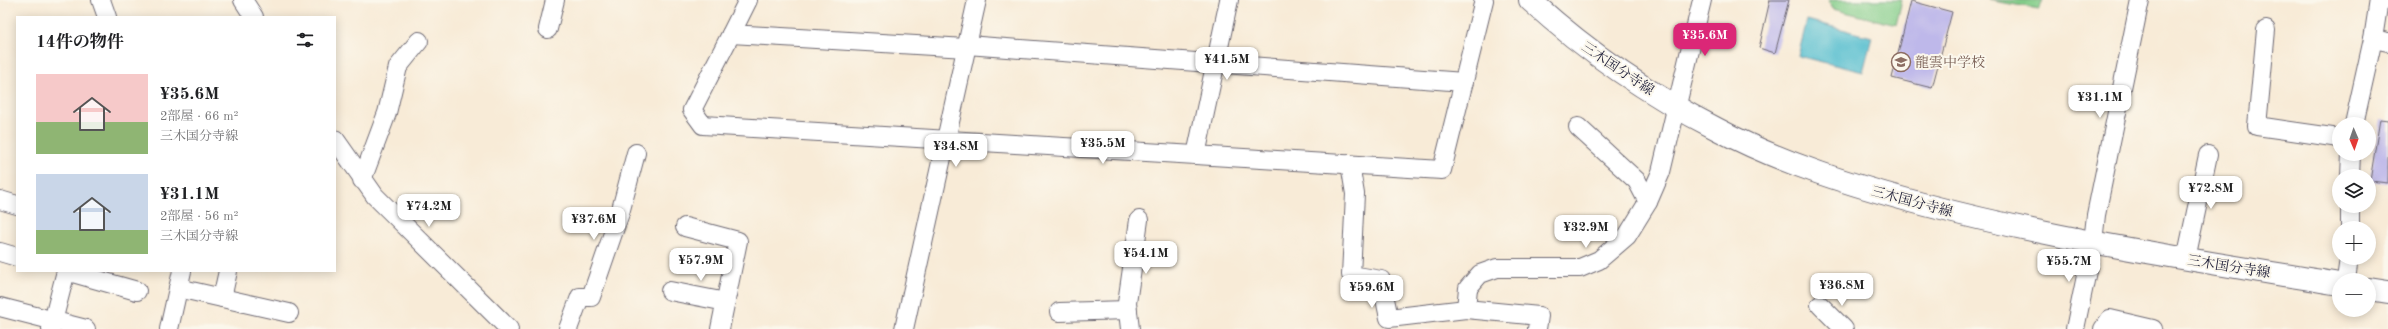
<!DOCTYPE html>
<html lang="ja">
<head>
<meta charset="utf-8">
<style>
	:root { --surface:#fff; --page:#f6f6f6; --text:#202124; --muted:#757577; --accent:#db2777 }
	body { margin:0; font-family:"Old Standard TT","Noto Serif JP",serif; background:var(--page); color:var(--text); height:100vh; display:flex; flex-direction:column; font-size:15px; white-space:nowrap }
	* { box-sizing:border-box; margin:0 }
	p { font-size:13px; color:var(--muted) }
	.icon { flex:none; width:22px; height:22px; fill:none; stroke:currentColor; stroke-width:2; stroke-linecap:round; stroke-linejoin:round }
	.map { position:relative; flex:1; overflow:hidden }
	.details { position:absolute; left:16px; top:16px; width:320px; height:256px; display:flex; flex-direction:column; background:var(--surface); border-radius:0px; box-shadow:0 2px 10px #0003 }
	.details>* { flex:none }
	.needle { width:26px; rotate:178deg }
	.controls { position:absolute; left:2332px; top:117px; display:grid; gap:8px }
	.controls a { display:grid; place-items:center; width:44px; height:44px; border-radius:50%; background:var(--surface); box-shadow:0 2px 10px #0003; font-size:20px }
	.price { position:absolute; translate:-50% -34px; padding:0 9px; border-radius:8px; background:#fff; color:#222; font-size:13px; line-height:26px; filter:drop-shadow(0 1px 2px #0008) }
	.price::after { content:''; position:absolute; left:50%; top:24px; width:12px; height:9px; margin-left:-6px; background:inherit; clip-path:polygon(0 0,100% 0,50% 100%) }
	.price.on { background:var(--accent); color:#fff }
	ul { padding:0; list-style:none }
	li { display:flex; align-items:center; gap:12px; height:100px; padding:0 20px }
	li span { display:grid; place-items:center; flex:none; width:112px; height:80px; border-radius:0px; color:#555 }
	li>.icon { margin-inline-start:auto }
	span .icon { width:48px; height:48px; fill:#fffc; stroke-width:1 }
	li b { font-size:17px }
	h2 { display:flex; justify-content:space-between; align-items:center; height:48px; padding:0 20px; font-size:17px }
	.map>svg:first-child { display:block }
	.green { fill:#83cd89; stroke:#527862 }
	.water { fill:#53bdcf; stroke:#3a7085 }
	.building { fill:#beb8ea }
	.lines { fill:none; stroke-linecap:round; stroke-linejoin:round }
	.minor-casing { stroke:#6d6872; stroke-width:20 }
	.major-casing { stroke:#6d6872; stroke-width:24 }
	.minor { stroke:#fff; stroke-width:18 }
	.major { stroke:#fff; stroke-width:22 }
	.labels { text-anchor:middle; stroke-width:4; stroke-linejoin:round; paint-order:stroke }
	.education-label { font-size:14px; fill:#785e54; stroke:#fbf7ec; text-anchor:start }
	.street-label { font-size:14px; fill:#22223b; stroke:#fbf7ec }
</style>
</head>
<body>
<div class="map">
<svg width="2388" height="329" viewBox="0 0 2388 329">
	<rect width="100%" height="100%" fill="#fbf7ec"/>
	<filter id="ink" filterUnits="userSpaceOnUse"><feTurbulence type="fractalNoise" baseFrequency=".025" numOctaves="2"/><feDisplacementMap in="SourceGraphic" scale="8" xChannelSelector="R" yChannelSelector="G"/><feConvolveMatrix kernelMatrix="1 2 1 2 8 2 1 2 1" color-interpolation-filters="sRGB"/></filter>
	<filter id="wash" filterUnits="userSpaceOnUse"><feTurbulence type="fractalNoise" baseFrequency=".012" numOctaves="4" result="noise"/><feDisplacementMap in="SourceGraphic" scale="16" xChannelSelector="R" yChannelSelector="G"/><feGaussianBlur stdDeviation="0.9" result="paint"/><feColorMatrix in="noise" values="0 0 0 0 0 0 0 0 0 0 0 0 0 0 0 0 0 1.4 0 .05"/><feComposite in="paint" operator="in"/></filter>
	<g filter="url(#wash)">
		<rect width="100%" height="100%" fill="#f8ebd7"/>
		<g class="green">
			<polygon points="1828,0 1902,0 1896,25 1833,9"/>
			<polygon points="1988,0 2043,0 2039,9"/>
		</g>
		<polygon class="water" points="1807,20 1872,37 1863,72 1798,56"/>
		<g id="blocks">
			<g class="building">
				<polygon points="1770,0 1789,0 1775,53 1759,48"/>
				<polygon points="1911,1 1952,12 1932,88 1892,78"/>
				<polygon points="2380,119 2388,120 2388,183 2370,181"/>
			</g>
		</g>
	</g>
	<g filter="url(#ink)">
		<use href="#blocks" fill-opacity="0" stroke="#6d6872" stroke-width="1"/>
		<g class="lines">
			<defs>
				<g id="minor">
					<polyline points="101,0 107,17"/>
					<polyline points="243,0 254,17"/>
					<polyline points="748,0 731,34 966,48"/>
					<polyline points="548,29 555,0"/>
					<polyline points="2266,30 2257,126 2339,138"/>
					<polyline points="731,34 692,110 703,125 1442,170 1484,0"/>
					<polyline points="2373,39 2379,0"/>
					<polyline points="967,45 1464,82"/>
					<polyline points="2354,124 2373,39 2388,42"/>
					<polyline points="1578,127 1637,181 1648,202"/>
					<polyline points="335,139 375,196 509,329"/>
					<polyline points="1196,155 1229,0"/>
					<polyline points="1350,164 1355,194 1351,275 1381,280 1389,318 1466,309 1539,316 1537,329"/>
					<polyline points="2350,176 2351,154"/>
					<polyline points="362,180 387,113 398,67 419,41"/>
					<polyline points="0,200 17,205"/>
					<polyline points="685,227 738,241 720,329"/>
					<polyline points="2350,228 2350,206"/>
					<polyline points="0,252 17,257"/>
					<polyline points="2186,259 2208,155"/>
					<polyline points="66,271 137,291"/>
					<polyline points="2346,280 2349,258"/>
					<polyline points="178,288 289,313"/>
					<polyline points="670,291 726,302"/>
					<polyline points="222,298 228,271"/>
					<polyline points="1820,305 1844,329"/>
					<polyline points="0,307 86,329"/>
					<polyline points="1466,309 1468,288 1480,274 1497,268 1580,268 1599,260 1627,236 1648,202 1661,172 1702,0"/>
					<polyline points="1059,312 1128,310"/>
					<polyline points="51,329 66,271"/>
					<polyline points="169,329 182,271"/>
					<polyline points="568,329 580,297 591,297 620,213 636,153"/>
					<polyline points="904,329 977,0"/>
					<polyline points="1130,329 1127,303 1139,220"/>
					<polyline points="2075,329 2093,242 2096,215 2140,0"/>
					<polyline points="2103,329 2110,319 2153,329"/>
				</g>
				<g id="major">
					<path d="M1530,0c56,51 120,95 187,129 66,35 138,57 209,76 136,36 275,56 413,79"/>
					<polyline points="2369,289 2388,292"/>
				</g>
			</defs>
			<use href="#minor" class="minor-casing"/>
			<use href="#major" class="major-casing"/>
			<use href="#minor" class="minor"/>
			<use href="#major" class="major"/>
		</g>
	</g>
	<defs>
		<symbol id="school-ring" viewBox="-11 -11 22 22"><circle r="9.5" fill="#fbf7ec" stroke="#8d6e63" stroke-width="1.5"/><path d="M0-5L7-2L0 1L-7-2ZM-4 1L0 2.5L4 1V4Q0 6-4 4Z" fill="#8d6e63"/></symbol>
	</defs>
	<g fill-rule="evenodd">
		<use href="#school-ring" x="1890" y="51" width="22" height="22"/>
	</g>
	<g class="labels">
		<g class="education-label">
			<text x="1915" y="67">龍雲中学校</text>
		</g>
		<g class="street-label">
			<text transform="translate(1618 68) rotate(34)" y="5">三木国分寺線</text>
			<text transform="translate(1912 201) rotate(15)" y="5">三木国分寺線</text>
			<text transform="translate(2229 266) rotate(9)" y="5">三木国分寺線</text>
		</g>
	</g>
</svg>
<div class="controls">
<a><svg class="needle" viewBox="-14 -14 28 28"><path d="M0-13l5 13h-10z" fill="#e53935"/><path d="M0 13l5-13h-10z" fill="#757577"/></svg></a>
<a><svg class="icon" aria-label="layers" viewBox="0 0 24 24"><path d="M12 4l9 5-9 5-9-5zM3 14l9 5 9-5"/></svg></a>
<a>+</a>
<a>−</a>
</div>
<b class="price on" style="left:1705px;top:57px">¥35.6M</b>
<b class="price" style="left:1227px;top:81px">¥41.5M</b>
<b class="price" style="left:2100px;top:119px">¥31.1M</b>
<b class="price" style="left:1103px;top:165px">¥35.5M</b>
<b class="price" style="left:956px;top:168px">¥34.8M</b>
<b class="price" style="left:2211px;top:210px">¥72.8M</b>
<b class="price" style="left:429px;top:228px">¥74.2M</b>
<b class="price" style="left:594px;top:241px">¥37.6M</b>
<b class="price" style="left:1586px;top:249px">¥32.9M</b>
<b class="price" style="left:1146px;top:275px">¥54.1M</b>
<b class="price" style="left:701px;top:282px">¥57.9M</b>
<b class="price" style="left:2069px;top:283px">¥55.7M</b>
<b class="price" style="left:1842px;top:307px">¥36.8M</b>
<b class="price" style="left:1372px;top:309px">¥59.6M</b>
<section class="details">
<h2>14件の物件<svg class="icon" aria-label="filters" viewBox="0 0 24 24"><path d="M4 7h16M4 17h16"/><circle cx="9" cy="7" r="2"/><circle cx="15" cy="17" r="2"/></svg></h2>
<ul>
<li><span style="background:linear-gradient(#f6c9c9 60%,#8fb573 0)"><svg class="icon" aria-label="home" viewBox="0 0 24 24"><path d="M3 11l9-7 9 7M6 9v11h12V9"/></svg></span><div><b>¥35.6M</b><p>2部屋 · 66 m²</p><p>三木国分寺線</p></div></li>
<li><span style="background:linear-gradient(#c9d6e8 70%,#8fb573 0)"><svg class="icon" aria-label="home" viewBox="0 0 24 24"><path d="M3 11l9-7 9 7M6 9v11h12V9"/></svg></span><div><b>¥31.1M</b><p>2部屋 · 56 m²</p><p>三木国分寺線</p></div></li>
</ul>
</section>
</div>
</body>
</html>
